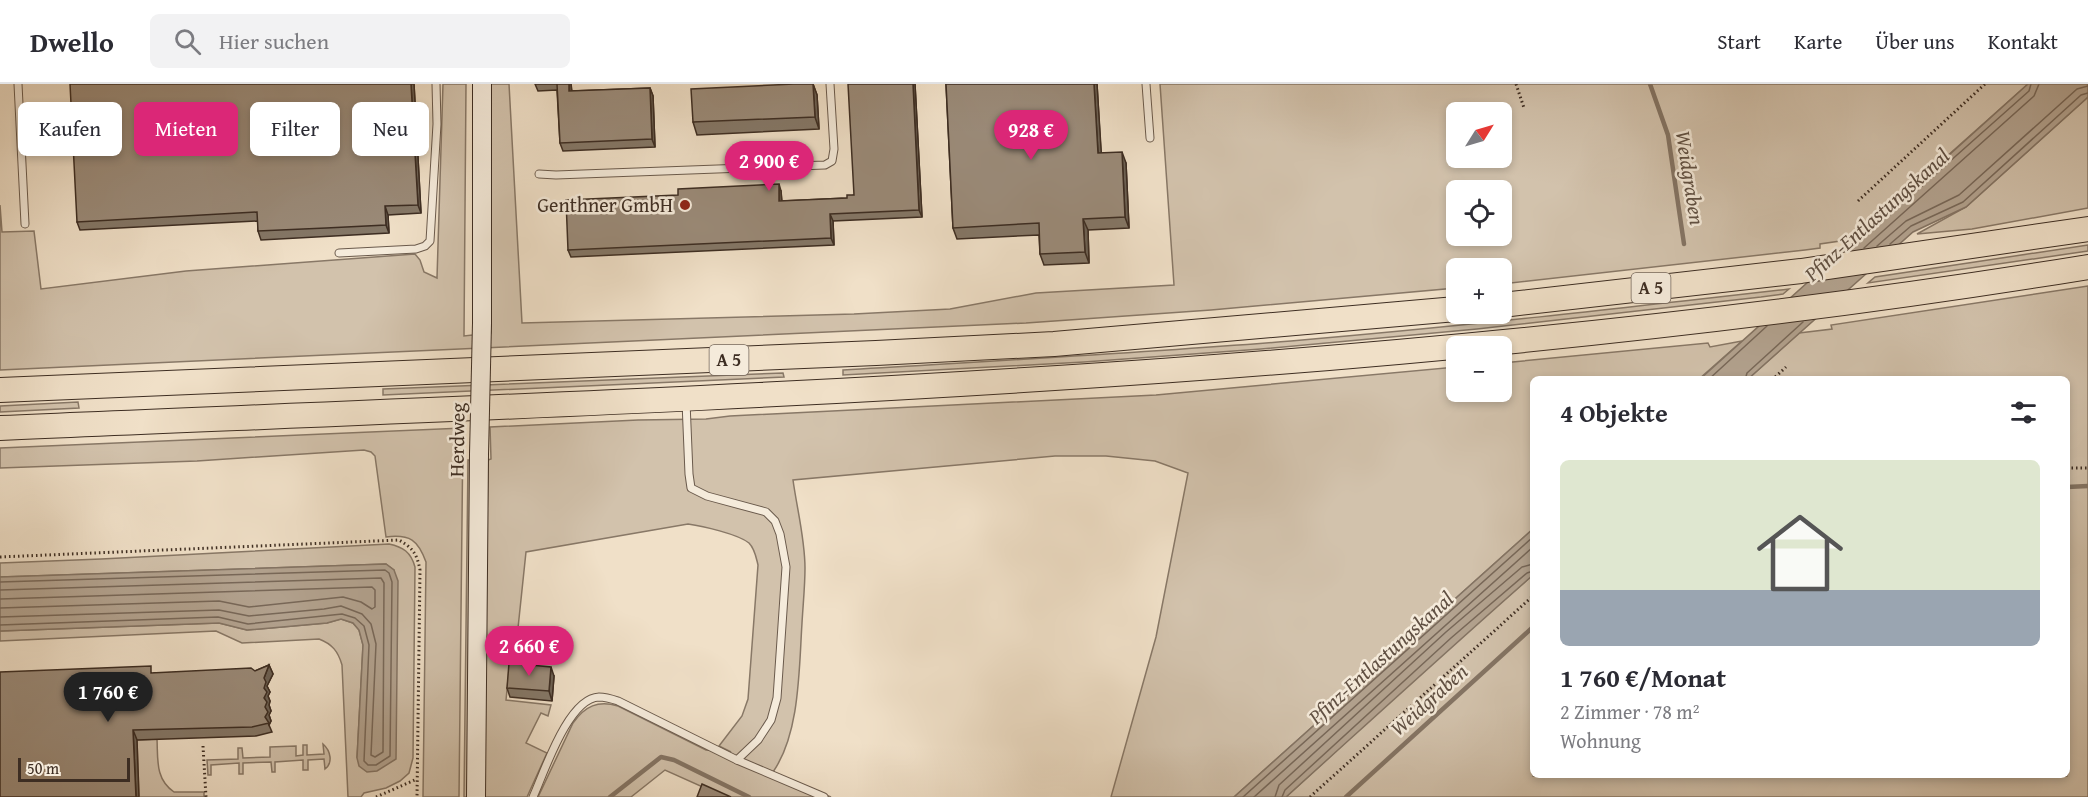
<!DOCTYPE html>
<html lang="de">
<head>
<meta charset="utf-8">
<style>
	:root { --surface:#fff; --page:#f2f2f3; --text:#2b2b33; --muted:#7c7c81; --line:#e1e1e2; --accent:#db2777 }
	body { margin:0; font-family:"Gentium Book Plus",serif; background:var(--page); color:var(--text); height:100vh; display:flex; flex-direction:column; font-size:22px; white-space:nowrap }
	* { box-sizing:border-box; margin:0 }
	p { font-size:20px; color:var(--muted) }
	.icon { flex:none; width:33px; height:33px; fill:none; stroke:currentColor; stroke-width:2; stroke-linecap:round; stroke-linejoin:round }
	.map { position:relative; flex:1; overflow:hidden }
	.sheet { position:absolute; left:1530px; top:292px; width:540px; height:402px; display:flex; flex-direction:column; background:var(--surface); border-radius:9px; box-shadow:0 3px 9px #0003 }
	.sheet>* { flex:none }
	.banner { position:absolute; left:18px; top:18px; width:570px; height:54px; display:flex; gap:12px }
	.needle { width:39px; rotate:53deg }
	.controls { position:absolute; left:1446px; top:18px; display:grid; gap:12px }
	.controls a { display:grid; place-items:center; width:66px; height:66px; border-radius:9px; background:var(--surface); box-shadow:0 3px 9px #0003; font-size:30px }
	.scale { position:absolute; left:18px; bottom:15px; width:112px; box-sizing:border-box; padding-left:6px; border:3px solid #3d2d22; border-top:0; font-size:16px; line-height:21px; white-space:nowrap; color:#3d2d22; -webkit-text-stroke:4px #f5ebdb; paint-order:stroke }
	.price { position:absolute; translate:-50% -51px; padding:0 14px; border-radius:21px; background:var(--accent); color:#fff; font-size:20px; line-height:39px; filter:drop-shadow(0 2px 3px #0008) }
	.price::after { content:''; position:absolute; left:50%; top:36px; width:18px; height:14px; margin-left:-9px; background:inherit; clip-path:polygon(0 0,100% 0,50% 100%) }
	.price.current { background:#222; color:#fff }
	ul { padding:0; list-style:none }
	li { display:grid; align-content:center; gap:12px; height:318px; padding:0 30px }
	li+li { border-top:2px solid var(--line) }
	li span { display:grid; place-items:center; height:186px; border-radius:9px; color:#555 }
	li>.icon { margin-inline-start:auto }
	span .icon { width:108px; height:108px; fill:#fffc; stroke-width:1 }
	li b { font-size:26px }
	h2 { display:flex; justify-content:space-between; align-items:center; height:72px; padding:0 30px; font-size:26px }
	.chip { padding:0 21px; border-radius:9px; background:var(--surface); box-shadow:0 3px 9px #0003; font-size:21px; line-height:54px }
	.chip.current { background:var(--accent); color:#fff }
	header { display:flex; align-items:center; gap:36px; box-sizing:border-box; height:84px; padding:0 30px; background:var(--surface); border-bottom:2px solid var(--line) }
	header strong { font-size:28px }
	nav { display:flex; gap:33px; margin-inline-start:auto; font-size:21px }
	.search { width:420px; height:54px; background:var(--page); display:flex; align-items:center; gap:15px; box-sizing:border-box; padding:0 21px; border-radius:9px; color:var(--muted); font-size:22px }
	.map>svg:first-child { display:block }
	.green { fill:#d2c2ac; stroke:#887867; stroke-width:1.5; fill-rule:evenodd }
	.water { fill:#b3a390; stroke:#847464; stroke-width:1.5 }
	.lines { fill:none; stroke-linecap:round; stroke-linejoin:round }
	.shore { stroke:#786859; stroke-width:1.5 }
	.stream { stroke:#847464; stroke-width:4.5 }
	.lane-casing { stroke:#6a5a4c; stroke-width:9 }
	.secondary-casing { stroke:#3d2d22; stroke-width:20 }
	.highway-casing { stroke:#3d2d22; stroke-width:26 }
	.path { stroke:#3d2d22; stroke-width:3; stroke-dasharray:1.5 3; stroke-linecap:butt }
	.lane { stroke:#f5ebdb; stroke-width:7 }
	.secondary { stroke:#f5ebdb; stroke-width:18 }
	.highway { stroke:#f0e0c8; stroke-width:24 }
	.secondary-bridge-casing { stroke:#3d2d22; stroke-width:20; stroke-linecap:butt }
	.secondary-bridge { stroke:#f5ebdb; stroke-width:18 }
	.wall { fill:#847767; stroke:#3d2d22; stroke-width:1.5 }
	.shaded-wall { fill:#6c6154; stroke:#3d2d22; stroke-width:1.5 }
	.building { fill:#9a8a78; stroke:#3d2d22; stroke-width:1.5 }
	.poi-dot { fill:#8f2418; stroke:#f5ebdb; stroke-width:2 }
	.labels { text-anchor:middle; stroke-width:5; stroke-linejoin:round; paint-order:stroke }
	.shield { fill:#f5ebdb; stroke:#74665a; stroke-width:1.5 }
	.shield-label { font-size:18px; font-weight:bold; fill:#3d2d22 }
	.poi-label { font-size:20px; fill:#3d2d22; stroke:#f5ebdb; text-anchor:end }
	.street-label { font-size:20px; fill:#3d2d22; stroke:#f5ebdb }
	.water-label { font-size:21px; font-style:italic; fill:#605043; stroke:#f5ebdb }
</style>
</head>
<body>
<header>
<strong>Dwello</strong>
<div class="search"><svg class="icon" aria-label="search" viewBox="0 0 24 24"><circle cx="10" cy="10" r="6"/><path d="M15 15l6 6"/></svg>Hier suchen</div>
<nav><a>Start</a><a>Karte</a><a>Über uns</a><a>Kontakt</a></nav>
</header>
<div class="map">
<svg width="2088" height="713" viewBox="0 0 2088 713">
	<rect width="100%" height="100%" fill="#f0e0c8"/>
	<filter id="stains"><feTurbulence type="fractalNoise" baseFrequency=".00333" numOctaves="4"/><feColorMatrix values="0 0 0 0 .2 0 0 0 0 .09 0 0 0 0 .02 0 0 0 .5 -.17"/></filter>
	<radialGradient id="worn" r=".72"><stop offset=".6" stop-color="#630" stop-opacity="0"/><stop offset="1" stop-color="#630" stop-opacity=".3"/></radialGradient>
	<g class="green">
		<path d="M443,0h23l-2,252 27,-3 -1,-249h19l13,239 332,-9 96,-5 86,-16 138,-8 -14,-201h868l-174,155 -34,5v4l-15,2 -303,34v-16h-46v20l-245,22 -185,13 -1026,47v-165l2,27 32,-1 7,58 145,-18 229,-17 5,6 4,12 13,6zM1456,28h46v46h-46zM1456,106h46v46h-46z"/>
		<polygon points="2088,13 2088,124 1972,145 1917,150 1966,123"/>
		<polygon points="2088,161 2088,167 1868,199 1875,193"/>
		<polygon points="2088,202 2088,713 1286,713 1455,558 1533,491 1533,692 2067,692 2067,296 1748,295 1799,249 1832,245 1831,241"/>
		<path d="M1789,205l-6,5 -22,3 -284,32 -216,20 -177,13 -241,13v-5c149,-9 299,-17 448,-29 166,-14 332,-33 498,-52z"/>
		<path d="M1742,257l-43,38 -166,1v149l-299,268h-123l45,-160 32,-164 -33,-12 -49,-5h-51l-262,24c4,29 12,59 12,88 0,18 -2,37 -3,55 -3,46 -2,110 -29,149l24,12 34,13h-106l-60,-27 -34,27h-93l35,-74c12,-17 25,-23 45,-17l88,44 25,2 -12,-6 23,-30 6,-17 10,-134c-2,-8 -3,-16 -9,-22 -11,-9 -47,-17 -61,-19l-162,28 -12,114 -5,3 -3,31 45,5 -3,11 -7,-3 -15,30 21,10 -20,44h-44l5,-337 3,-1 -1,-32 148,-7 68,-1 24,-3 426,-21 300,-28v25h46v-29l206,-20 2,4z"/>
		<polygon points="783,289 784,293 383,311 383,305"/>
		<polygon points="78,318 79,324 0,328 0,322"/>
		<path d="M463,344l-4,369h-36l3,-235c-8,-22 -16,-28 -40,-25l-11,-81 -4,-4 -7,-2 -167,11 -197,7v-20z"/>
		<polygon points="468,376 471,376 468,680 467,713 464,713"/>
		<path d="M389,460c14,3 22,8 26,23l-2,191 -4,15 -9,8 -14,7 -22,5 -3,4h-13l-6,-132c-4,-14 -10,-21 -23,-26l-77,4 -26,-12 -216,10v-10l219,-8 28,7 80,-7 14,-4 12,4 6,7 4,15 -6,113 37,-188 -8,-6 -386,13v-14l101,-4z"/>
		<path d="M157,655c1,20 -2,40 17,53h30v5h-65l-2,-57z"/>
		<path d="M323,660c8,7 10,19 2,25l-1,-10 -16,1v10h-5v-10l-28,2v10h-3l-1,-10 -28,1v11h-4v-11l-28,2v10h-3l-1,-15 31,-1v-11h4l1,10 27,-1v-10l26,-1v10l7,-1v-10h4v10l17,-1z"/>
	</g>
	<g class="water">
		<polygon points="2028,0 2088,0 2088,13 1966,123 1913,148 1748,295 1699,296"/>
		<path d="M1533,445v46c-83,73 -165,148 -247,222h-52z"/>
		<polygon points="386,480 394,486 398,497 396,675 377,687 367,688 359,682 357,674 363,561 359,546 353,539 341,535 327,539 247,546 219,539 0,547 0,493"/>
	</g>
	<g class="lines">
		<g class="shore">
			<polyline points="1890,160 1911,142 1963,118 2081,11 2088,9"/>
			<polyline points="1877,162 1906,137 1959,111 2077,5 2088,2"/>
			<polyline points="1864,164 2034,12 2039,0"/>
			<polyline points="1850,166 2029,7 2031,0"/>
			<polyline points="1708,296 1767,242"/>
			<polyline points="1745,296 1747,289 1803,238"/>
			<polyline points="0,498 385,486 389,489 392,498 390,672 376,681 368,681 364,677 369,561 364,542 355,534 342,530 248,540 218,533 0,541"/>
			<polyline points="0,506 381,494 384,499 383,668 375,673 371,671 376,560 371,540 362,530 341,522 324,525 249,532 219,526 0,533"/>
			<polyline points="0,515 372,503 375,506 375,523 372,525 361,518 343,513 249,523 219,517 0,524"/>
			<polyline points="1243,713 1533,453"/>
			<polyline points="1254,713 1533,463"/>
			<polyline points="1275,713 1279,701 1446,548 1522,483 1533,480"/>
			<polyline points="1282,713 1285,706 1451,554 1527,489 1533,487"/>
		</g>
		<g class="stream">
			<polyline points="1650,0 1668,51 1684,160"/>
			<polyline points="2067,403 2088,402"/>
			<polyline points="610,713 661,673 674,676 749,713"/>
			<polyline points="1346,713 1533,543"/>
		</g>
		<defs>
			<g id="lane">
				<polyline points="18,0 25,140"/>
				<polyline points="1146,0 1150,54"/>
				<polyline points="539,90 556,91 825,81 832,77 834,65 830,0"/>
				<polyline points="339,169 416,165 425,162 430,157 437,40 436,0"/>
				<polyline points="686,318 689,390 691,404 707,412 766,428 775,437 780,450 786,483 777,614 771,636 758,656 737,676"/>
				<path d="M533,713c11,-24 35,-99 66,-100 6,0 13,2 19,4l119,59 87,37"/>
			</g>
			<g id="secondary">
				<polyline points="482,239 482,0"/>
				<polyline points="476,713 479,370"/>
			</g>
			<g id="highway">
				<polyline points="1502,221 1801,187 2088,145"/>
				<polyline points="0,306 876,269 1054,260 1456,225"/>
				<path d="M0,344c697,-30 1398,-48 2088,-161"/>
			</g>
		</defs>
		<use href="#lane" class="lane-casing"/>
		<use href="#secondary" class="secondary-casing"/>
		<use href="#highway" class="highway-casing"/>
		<g class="path">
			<polyline points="1516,0 1524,24"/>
			<polyline points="1858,117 1985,0"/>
			<polyline points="1772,296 1786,283"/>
			<polyline points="2067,384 2088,384"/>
			<path d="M0,473l399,-17c14,8 18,14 21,30l-3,227"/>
			<polyline points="203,662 206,713"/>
			<polyline points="376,713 417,695"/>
			<polyline points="1310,713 1533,512"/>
		</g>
		<use href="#lane" class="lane"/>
		<use href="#secondary" class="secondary"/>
		<use href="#highway" class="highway"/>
		<defs>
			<polyline id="secondary-bridge" points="479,370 482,239"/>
		</defs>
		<use href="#secondary-bridge" class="secondary-bridge-casing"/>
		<use href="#secondary-bridge" class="secondary-bridge"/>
	</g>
	<g class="wall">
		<polygon points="414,0 421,129 388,131 389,149 261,156 258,147 258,137 80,146 77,138"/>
		<polygon points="535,0 571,0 572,7 650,4 653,12 655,63 563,67 560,59 557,6 538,7"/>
		<polygon points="813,0 817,11 819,45 697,51 693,38"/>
		<polygon points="915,0 922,133 833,137 834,161 571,173 568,166 781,107 782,117 847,114 854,111"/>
		<polygon points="946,0 1097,0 1101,69 1126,79 1129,144 1088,146 1089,179 1044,181 1040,170 1039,151 957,155 953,144"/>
		<polygon points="269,581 273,590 267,602 270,608 268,612 270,617 269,621 271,627 269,631 271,637 269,641 272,648 256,652 137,656 0,713 154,589 255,587"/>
		<polygon points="554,592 552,617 510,613 507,604"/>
	</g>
	<g class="shaded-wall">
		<polygon points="411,0 414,0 421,129 418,121"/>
		<polygon points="569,0 571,0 572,16 569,7"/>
		<polygon points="813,0 817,11 819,45 815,33"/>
		<polygon points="913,0 915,0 922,133 919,126"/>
		<polygon points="1094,0 1097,0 1102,80 1098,69"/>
		<polygon points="650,4 653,12 655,63 652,55"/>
		<polygon points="1122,68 1126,79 1129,144 1125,133"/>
		<polygon points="779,100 781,107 782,124 779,117"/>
		<polygon points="385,122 388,131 389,149 386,141"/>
		<polygon points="830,130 833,137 834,161 831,154"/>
		<polygon points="1083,135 1088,146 1089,179 1085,168"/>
		<polygon points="269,581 273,590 267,602 270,608 268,612 270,617 269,621 271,627 269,631 271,637 269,641 265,633 264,594"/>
		<polygon points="551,583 554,592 552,617 549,607"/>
		<polygon points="133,646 137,656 139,713 136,713"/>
	</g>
	<g class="building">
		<polygon points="70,0 411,0 418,121 385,122 386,141 326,144 258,147 257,128 77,138"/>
		<polygon points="557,0 569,0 569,7 650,4 652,55 560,59"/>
		<polygon points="794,0 813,0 815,33 693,38 691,5"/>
		<polygon points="848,0 913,0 919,126 830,130 831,154 568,166 566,116 678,111 678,105 779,100 779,117 847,114 847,111 854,111"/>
		<polygon points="946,0 1094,0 1098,69 1122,68 1125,133 1083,135 1085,168 1040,170 1039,139 953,144"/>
		<polygon points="509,579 551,583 549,607 507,604"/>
		<polygon points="269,581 264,594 266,598 264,604 267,608 264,614 267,618 265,623 268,628 265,633 269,639 252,643 133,646 136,713 0,713 0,588 151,582 151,589 251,584 255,587"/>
		<polygon points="702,700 731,713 697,713"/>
	</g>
	<circle class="poi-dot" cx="685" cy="121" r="6"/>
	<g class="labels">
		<g class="shield">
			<rect x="1631.5" y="189" width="39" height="30" rx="4.5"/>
			<rect x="709.5" y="261" width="39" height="30" rx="4.5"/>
		</g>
		<g class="shield-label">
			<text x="1651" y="210">A 5</text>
			<text x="729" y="282">A 5</text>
		</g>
		<g class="poi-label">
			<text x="673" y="128">Genthner GmbH</text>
		</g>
		<g class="street-label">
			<text transform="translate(457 356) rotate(-89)" y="7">Herdweg</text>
		</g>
		<g class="water-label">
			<text transform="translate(1690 94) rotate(81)" y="7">Weidgraben</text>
			<text transform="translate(1877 131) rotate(-42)" y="7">Pfinz-Entlastungskanal</text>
			<text transform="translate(1381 574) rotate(-42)" y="7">Pfinz-Entlastungskanal</text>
			<text transform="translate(1429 616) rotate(-42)" y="7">Weidgraben</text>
		</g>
	</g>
	<rect width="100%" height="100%" filter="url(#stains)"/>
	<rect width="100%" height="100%" fill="url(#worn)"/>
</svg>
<div class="controls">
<a><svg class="needle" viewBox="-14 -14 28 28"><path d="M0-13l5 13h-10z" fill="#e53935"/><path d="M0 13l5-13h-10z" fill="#7c7c81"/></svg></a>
<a><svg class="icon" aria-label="locate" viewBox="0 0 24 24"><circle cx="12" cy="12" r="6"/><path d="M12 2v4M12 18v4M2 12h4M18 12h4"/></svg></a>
<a>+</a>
<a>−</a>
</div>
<div class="scale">50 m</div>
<b class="price" style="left:1031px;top:77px">928 €</b>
<b class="price" style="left:769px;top:108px">2 900 €</b>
<b class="price" style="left:529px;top:593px">2 660 €</b>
<b class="price current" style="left:108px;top:639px">1 760 €</b>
<div class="banner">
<a class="chip">Kaufen</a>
<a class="chip current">Mieten</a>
<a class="chip">Filter</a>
<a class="chip">Neu</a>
</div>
<section class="sheet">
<h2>4 Objekte<svg class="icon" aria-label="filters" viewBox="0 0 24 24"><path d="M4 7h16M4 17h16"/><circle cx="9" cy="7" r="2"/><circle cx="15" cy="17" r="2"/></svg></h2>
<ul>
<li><span style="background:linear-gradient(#dfe7d0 70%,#9aa5b1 0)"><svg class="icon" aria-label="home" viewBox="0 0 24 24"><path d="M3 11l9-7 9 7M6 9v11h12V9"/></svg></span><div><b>1 760 €/Monat</b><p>2 Zimmer · 78 m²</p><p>Wohnung</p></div></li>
</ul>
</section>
</div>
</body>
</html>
